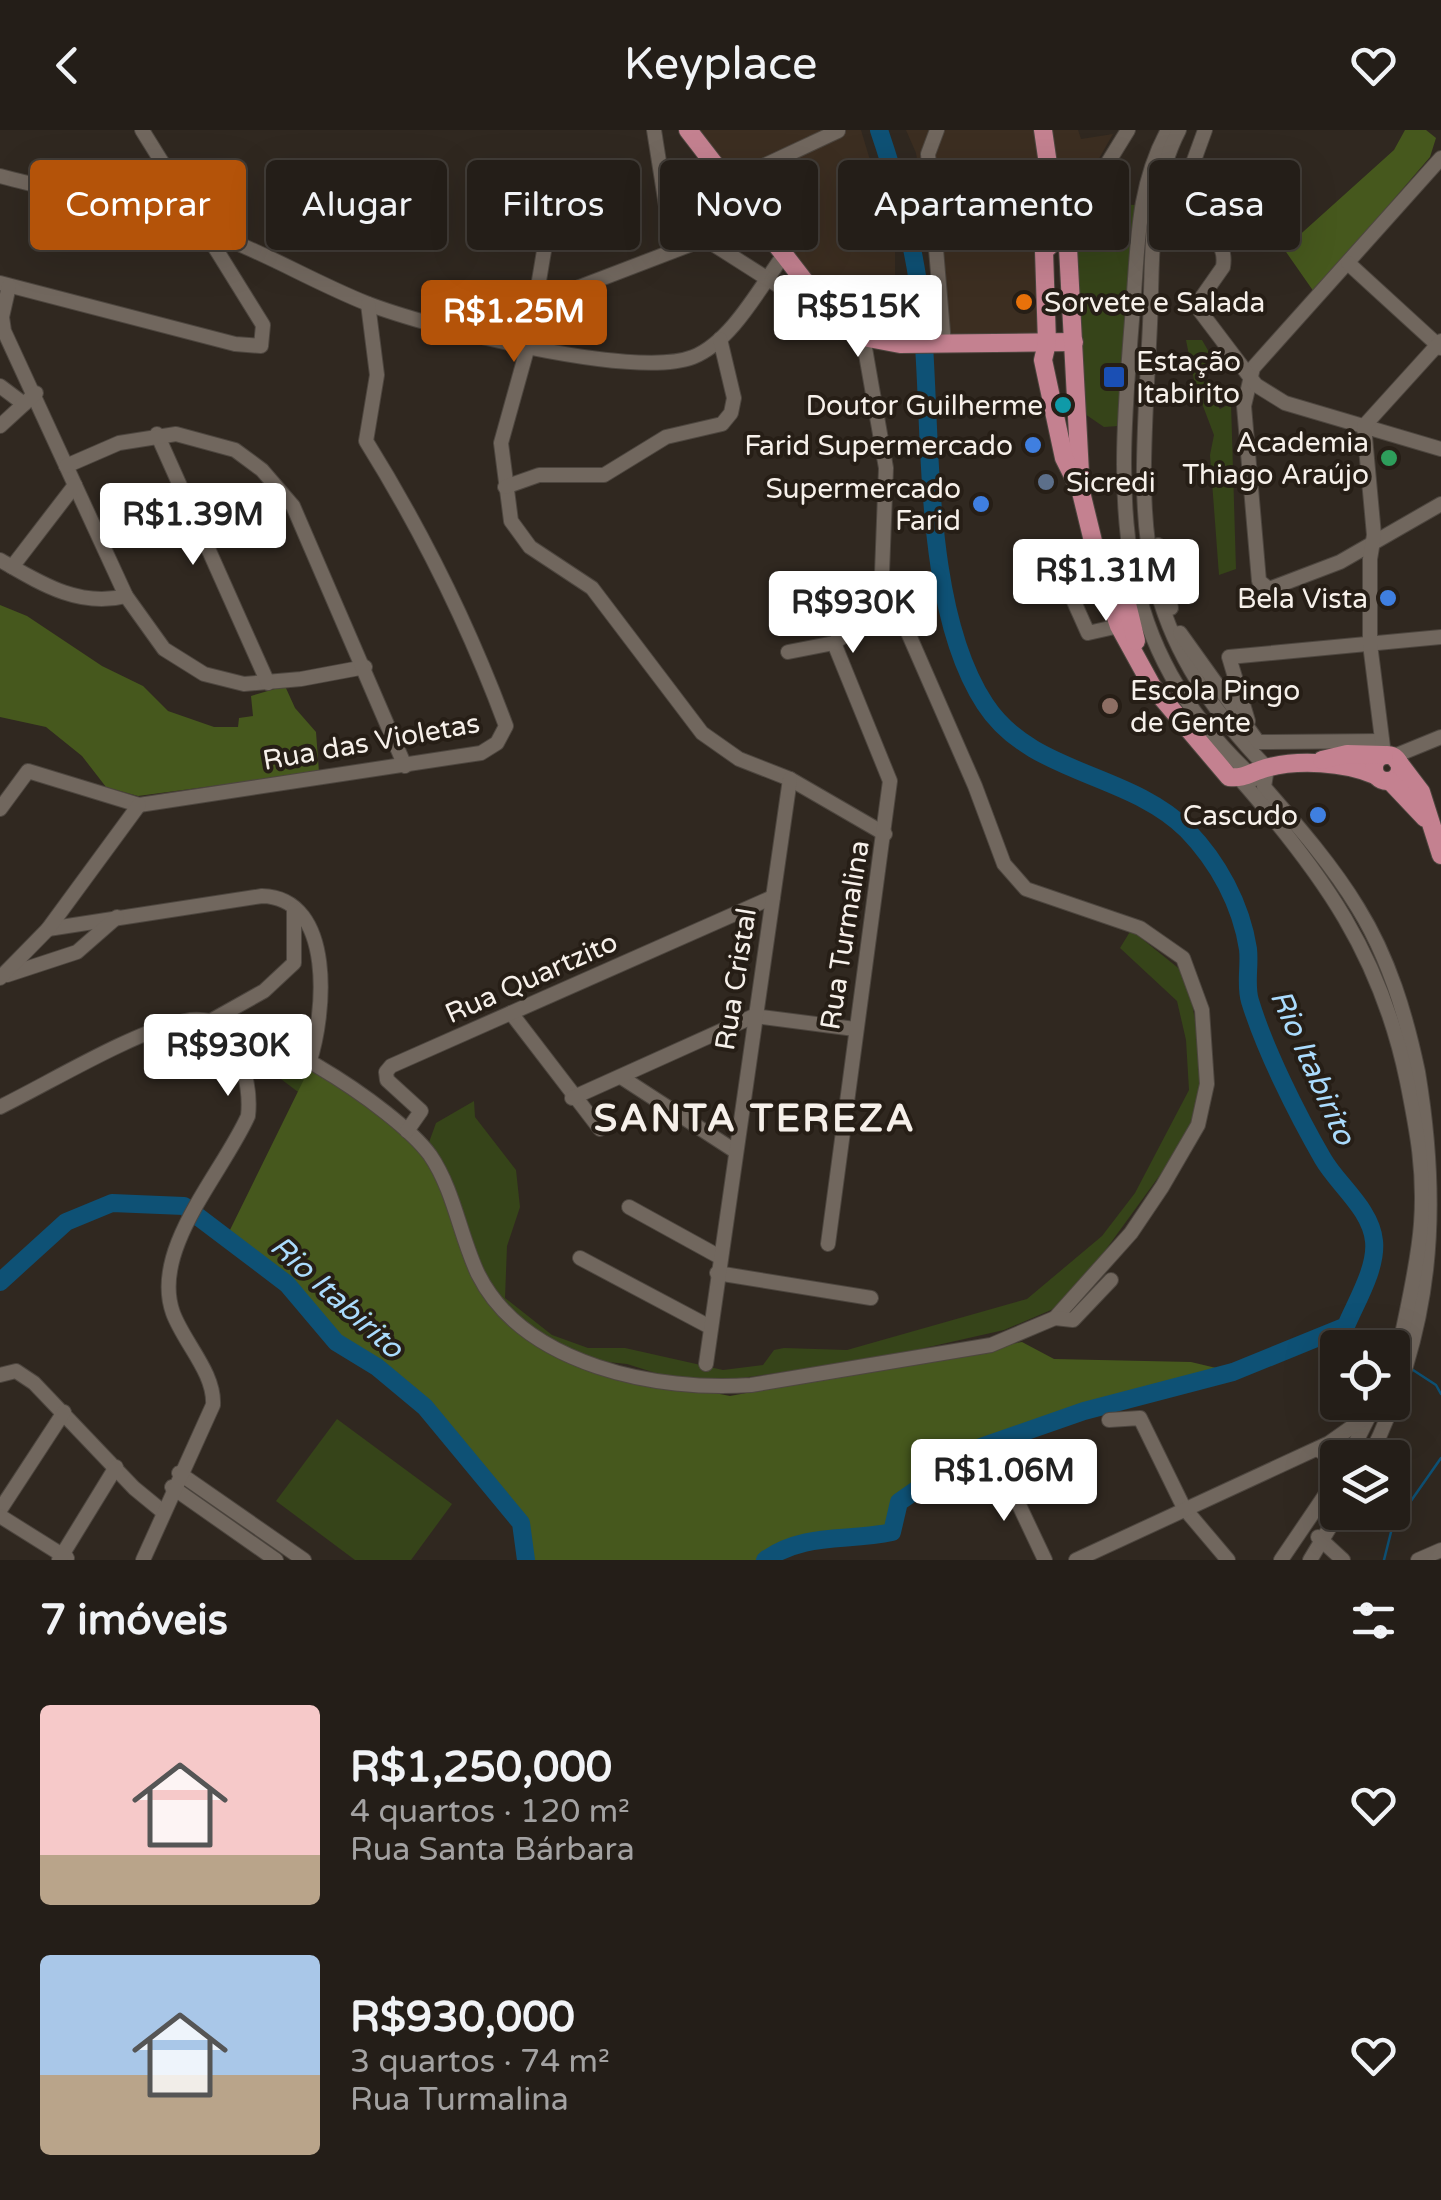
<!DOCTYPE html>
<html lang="pt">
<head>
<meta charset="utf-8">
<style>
	:root { --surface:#241e18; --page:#302b25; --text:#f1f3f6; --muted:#a3a2a2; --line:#413c37; --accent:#b45309 }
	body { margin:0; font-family:"Varela Round",sans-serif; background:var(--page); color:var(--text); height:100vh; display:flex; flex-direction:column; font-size:38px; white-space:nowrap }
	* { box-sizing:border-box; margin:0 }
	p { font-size:32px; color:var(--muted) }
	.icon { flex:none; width:55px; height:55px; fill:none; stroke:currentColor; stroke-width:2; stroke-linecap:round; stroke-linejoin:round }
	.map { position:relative; height:1430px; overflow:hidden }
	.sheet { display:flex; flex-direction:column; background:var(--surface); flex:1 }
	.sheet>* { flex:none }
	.banner { position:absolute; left:30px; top:30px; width:1382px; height:90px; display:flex; gap:20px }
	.buttons { position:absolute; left:1320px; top:1200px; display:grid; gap:20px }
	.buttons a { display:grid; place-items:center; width:90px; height:90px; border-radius:10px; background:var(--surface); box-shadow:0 10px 40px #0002,0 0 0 2px var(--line); font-size:50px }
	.price { position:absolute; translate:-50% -85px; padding:0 22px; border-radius:10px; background:#fff; color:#222; font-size:32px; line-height:65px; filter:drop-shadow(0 2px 5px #0008) }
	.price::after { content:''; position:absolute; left:50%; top:60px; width:30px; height:22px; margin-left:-15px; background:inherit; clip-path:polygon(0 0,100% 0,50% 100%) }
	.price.current { background:var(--accent); color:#fff }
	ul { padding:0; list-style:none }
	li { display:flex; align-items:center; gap:30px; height:250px; padding:0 40px }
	li span { display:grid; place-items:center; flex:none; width:280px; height:200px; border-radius:10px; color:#555 }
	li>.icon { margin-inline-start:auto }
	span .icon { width:120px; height:120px; fill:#fffc; stroke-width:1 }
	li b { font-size:42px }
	h2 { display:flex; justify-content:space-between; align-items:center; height:120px; padding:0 40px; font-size:42px }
	.chip { padding:0 35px; border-radius:10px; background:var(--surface); box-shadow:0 10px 40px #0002,0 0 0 2px var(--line); font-size:35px; line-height:90px }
	.chip.current { background:var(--accent); color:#fff }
	header { display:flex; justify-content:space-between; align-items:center; height:130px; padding:0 40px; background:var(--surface); font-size:45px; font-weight:600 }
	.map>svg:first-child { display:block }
	.commercial { fill:#3c2e21 }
	.green { fill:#364419 }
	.forest { fill:#46581d }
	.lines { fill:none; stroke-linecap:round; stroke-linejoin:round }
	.stream { stroke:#0e5175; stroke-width:2.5 }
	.river { stroke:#0e5175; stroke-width:18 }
	.minor-casing { stroke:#4d463f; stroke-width:16 }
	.major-casing { stroke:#4d463f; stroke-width:20 }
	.minor { stroke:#71675e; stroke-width:14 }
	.major { stroke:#c48190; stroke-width:18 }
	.food-dot { fill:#e8710a; stroke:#261e16; stroke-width:4 }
	.transit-dot { fill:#1a4fb4; stroke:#261e16; stroke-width:4 }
	.culture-dot { fill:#0f9aa8; stroke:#261e16; stroke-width:4 }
	.shop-dot { fill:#3f7fe0; stroke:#261e16; stroke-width:4 }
	.leisure-dot { fill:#2e9e5b; stroke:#261e16; stroke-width:4 }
	.service-dot { fill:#5c6f8a; stroke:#261e16; stroke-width:4 }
	.education-dot { fill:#8d6e63; stroke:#261e16; stroke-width:4 }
	.labels { text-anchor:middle; stroke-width:8; stroke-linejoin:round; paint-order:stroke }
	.poi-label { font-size:28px; fill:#f6f0ea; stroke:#261e16; text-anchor:end }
	.street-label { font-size:28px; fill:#f6f0ea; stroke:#261e16 }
	.water-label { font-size:30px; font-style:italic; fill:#aadbfd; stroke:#261e16 }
	.district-label { font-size:38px; font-weight:bold; letter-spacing:2.5px; fill:#f6f0ea; stroke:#261e16 }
</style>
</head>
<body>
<header><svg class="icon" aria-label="back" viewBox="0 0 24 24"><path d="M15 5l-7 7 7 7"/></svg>Keyplace<svg class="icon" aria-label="heart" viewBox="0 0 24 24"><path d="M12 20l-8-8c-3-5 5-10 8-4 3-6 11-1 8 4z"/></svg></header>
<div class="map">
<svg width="1441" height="1430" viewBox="0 0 1441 1430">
	<rect width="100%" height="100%" fill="#302820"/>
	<g class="commercial">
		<polygon points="694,0 861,0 895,113 895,206 871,204 836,186"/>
		<polygon points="906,0 1078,0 1081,9 1113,4 1070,79 1042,108 1038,206 947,208 916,23"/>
	</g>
	<g class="green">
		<polygon points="1091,74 1137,75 1118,296 1104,297 1085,284 1073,106"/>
		<polygon points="1186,210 1202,210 1213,229 1206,240 1211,267 1220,279 1231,273 1236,439 1219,445 1210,325 1214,305 1195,255"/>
		<polygon points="1131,800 1187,845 1204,941 1189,1005 1099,1129 1058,1177 1004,1200 880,1228 735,1249 678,1250 627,1234 571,1228 506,1192 428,1015 436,993 474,971 475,987 516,1040 520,1077 507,1116 505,1168 552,1205 588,1218 625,1218 723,1240 763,1235 774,1220 784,1218 847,1220 1027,1169 1102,1106 1135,1063 1189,960 1186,910 1177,871 1120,818"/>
		<polygon points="269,920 404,1005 428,1060 265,937"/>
		<polygon points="337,1289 452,1374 411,1430 355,1430 276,1371"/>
	</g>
	<g class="forest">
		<polygon points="1405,0 1426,0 1436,8 1430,27 1314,162 1284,119 1394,20"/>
		<polygon points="0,475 27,486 102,536 143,556 168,581 214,597 238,597 239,588 253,586 251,566 285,556 295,578 316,602 319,642 138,666 106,657 82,626 46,597 0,587"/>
		<path d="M310,937l65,43 52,45 50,124 71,72 86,26 96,19 292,-54 32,17 137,3 42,10 -149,39 -109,38 -76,53 -7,30c-46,10 -87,0 -127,28h-239l-5,-37 -96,-116 -48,-39 -41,-26 -49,-58 -60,-48z"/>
	</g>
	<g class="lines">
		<g class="stream">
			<polyline points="1346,1196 1366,1218"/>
			<polyline points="1413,1240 1436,1255 1441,1264"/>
			<polyline points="1384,1430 1392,1398 1441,1328"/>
		</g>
		<g class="river">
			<polyline points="0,1152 66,1092 112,1073 184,1076 287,1154 336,1212 377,1237 425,1277 521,1393 526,1430"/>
			<path d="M765,1430c40,-28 81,-18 127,-28l7,-30 76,-53 109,-38 149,-39 113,-46c10,-24 31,-58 28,-85 -3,-32 -36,-56 -51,-82 -26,-45 -58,-109 -73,-158 -5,-16 0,-35 -2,-52 -7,-45 -30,-87 -61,-119 -58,-58 -156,-55 -202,-126 -65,-99 -52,-282 -64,-398 -6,-59 -23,-120 -42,-176"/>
		</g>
		<defs>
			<g id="minor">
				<polyline points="654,0 673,120"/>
				<polyline points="937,0 928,24 944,214"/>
				<path d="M1168,0c-31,56 -30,114 -35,177 -15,188 -30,332 122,472"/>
				<path d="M1179,0c-31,60 -26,128 -29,194 -9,192 -28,293 117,444l-3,19c33,38 68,78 94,121 31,50 48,107 60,164 23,139 15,258 -49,386"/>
				<polyline points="1441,28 1253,238 1244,276 1259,451 1269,459 1340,432 1441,374"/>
				<path d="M0,46c68,18 140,31 206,55 55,19 105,50 160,72 61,24 268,77 327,54 38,-15 66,-68 90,-101"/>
				<polyline points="727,53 838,1"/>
				<path d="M1158,56c27,12 71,47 65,81l-21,30 -2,14 56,74 29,18 156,46"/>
				<polyline points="1181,66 1205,0"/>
				<polyline points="1067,99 1128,0"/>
				<polyline points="544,121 528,216 501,313 511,391 530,417 592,458 702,603 739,629 790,649 885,704"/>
				<polyline points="1348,133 1441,218"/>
				<polyline points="0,153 235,214 261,216 263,195 142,0"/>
				<polyline points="9,156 2,187 4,201 126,466 164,519 204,544 244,554 301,549 365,537"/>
				<polyline points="535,174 705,109 829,188"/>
				<polyline points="0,256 24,274"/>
				<polyline points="0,296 36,263"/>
				<polyline points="157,304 268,553"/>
				<polyline points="66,336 119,313 176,304 235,320 262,340 293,376 405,636"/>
				<polyline points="505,357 539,345 604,345 666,307 722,294 731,283 734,268 720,209"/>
				<polyline points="1158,415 1171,478"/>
				<path d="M0,430c40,23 79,48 126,36"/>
				<polyline points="12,437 75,355"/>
				<polyline points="1100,440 1071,448 1067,456 1088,503 1119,496"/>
				<polyline points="1180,503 1258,612 1382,611"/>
				<polyline points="788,522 834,513 892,471"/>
				<polyline points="1248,591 1229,527 1441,507"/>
				<polyline points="1384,625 1370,514 1370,429 1374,405 1364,296 1441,211"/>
				<polyline points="1392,627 1441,607"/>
				<path d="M1240,649c83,95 141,176 167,302 10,50 18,91 14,143 -3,40 -13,80 -21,120l-8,17"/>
				<path d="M0,679l28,-38 111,34 342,-52 16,-10 9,-17c-37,-100 -84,-195 -140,-285l11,-66 -9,-71"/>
				<path d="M48,799l214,-33c74,2 63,120 47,167"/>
				<polyline points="7,845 77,822 117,787"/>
				<polyline points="0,848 48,799 139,675"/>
				<polyline points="511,883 600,999"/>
				<polyline points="214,889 264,861 294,833 294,779"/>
				<polyline points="621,947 735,1021"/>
				<polyline points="572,968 754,886 855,899"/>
				<path d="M0,977c51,-25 133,-75 185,-86 58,-13 211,87 245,134 24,35 30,81 48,119 46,92 181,118 273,111l240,-40 64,-27 76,-85 31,-46 36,-62 9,-41 -5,-74 -19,-52 -43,-30 -114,-39 -22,-25 -29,-78 -93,-213 4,-105 -23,-131"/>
				<polyline points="407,1001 421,981 387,950 386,942 391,936 773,767"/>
				<polyline points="629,1077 718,1126"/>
				<polyline points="828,1114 890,651 834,513"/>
				<polyline points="580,1128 710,1197"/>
				<polyline points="717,1143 871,1168"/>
				<polyline points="1055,1188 1073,1190 1111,1150"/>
				<polyline points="706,1234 790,649"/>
				<polyline points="0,1245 16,1241 34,1253 134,1358 162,1381"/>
				<polyline points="1109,1290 1140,1288 1184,1378 1228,1430"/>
				<polyline points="1317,1319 1338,1332"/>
				<polyline points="1348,1328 1376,1272"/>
				<polyline points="1002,1339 1045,1430"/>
				<polyline points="179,1343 304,1430"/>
				<polyline points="172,1357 276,1430"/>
				<polyline points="0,1380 64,1282"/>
				<polyline points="0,1386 67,1428"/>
				<polyline points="1318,1407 1343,1430"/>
				<polyline points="59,1430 116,1337"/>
				<path d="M143,1430l70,-155c2,-32 -29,-62 -40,-92 -23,-63 49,-139 75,-197 4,-35 -10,-62 -23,-95"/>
				<polyline points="1076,1430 1329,1313 1373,1282"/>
				<polyline points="1281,1430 1338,1346"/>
				<polyline points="1310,1430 1339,1382"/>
				<polyline points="1418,1430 1441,1420"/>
			</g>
			<g id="major">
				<polyline points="688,0 836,192 863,207 900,214 1074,212"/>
				<path d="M1043,0l6,41 18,58 14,263 19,78 19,56 33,60 77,91c15,2 22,-5 37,-9 32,-9 79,-6 109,7"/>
				<polyline points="1067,99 1044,121 1047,213 1043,230 1064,328 1079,358"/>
				<polyline points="1131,438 1126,470 1136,511"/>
				<circle cx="1387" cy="638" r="13"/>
				<polyline points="1396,629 1421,662 1441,725"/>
				<polyline points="1322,630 1347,624 1384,625"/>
				<polyline points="1390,651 1425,688"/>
			</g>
		</defs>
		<use href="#minor" class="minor-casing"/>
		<use href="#major" class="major-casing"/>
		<use href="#minor" class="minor"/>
		<use href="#major" class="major"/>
	</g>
	<circle class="food-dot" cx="1024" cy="172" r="10"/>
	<rect class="transit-dot" x="1102" y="235" width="24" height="24" rx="5"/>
	<circle class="culture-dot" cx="1063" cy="275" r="10"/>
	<g class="shop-dot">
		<circle cx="1033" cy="315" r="10"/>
		<circle cx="981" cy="374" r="10"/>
		<circle cx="1388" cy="468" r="10"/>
		<circle cx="1318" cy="685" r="10"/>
	</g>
	<circle class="leisure-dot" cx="1389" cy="328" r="10"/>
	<circle class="service-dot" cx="1046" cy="352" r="10"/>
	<circle class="education-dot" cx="1110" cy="576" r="10"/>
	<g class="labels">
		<g class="poi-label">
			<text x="1044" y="182" text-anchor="start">Sorvete e Salada</text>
			<text x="1136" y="241" text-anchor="start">Estação<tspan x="1136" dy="32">Itabirito</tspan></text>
			<text x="1043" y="285">Doutor Guilherme</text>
			<text x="1369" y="322">Academia<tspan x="1369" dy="32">Thiago Araújo</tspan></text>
			<text x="1013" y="325">Farid Supermercado</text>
			<text x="1066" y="362" text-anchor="start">Sicredi</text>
			<text x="961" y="368">Supermercado<tspan x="961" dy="32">Farid</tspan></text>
			<text x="1368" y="478">Bela Vista</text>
			<text x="1130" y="570" text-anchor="start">Escola Pingo<tspan x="1130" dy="32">de Gente</tspan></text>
			<text x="1298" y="695">Cascudo</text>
		</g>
		<g class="street-label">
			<text transform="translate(371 611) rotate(-10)" y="10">Rua das Violetas</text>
			<text transform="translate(844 805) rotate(-81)" y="10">Rua Turmalina</text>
			<text transform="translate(531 847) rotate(-24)" y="10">Rua Quartzito</text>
			<text transform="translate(735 849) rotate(-81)" y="10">Rua Cristal</text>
		</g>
		<g class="water-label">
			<text transform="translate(1313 937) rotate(66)" y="10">Rio Itabirito</text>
			<text transform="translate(337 1167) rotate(42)" y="10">Rio Itabirito</text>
		</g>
		<g class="district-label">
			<text x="755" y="1001">SANTA TEREZA</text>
		</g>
	</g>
</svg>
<div class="buttons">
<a><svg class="icon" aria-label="locate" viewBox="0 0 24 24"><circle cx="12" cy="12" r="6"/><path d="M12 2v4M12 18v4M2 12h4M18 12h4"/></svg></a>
<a><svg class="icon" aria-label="layers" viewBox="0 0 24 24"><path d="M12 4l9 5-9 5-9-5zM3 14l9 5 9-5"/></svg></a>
</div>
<b class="price" style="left:858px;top:230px">R$515K</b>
<b class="price current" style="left:514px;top:235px">R$1.25M</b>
<b class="price" style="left:193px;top:438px">R$1.39M</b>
<b class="price" style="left:1106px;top:494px">R$1.31M</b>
<b class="price" style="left:853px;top:526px">R$930K</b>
<b class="price" style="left:228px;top:969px">R$930K</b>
<b class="price" style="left:1004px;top:1394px">R$1.06M</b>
<div class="banner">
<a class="chip current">Comprar</a>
<a class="chip">Alugar</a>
<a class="chip">Filtros</a>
<a class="chip">Novo</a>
<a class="chip">Apartamento</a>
<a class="chip">Casa</a>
</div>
</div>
<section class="sheet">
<h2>7 imóveis<svg class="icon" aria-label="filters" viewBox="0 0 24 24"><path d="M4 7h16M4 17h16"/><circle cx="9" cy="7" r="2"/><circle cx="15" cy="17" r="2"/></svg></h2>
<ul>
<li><span style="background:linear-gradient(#f6c9c9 75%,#b9a48a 0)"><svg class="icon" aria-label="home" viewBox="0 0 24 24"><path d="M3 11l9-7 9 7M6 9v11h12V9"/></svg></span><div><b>R$1,250,000</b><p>4 quartos · 120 m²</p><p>Rua Santa Bárbara</p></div><svg class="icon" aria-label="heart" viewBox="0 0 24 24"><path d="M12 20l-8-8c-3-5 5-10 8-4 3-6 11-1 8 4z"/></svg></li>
<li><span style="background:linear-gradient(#a9c7e8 60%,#b9a48a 0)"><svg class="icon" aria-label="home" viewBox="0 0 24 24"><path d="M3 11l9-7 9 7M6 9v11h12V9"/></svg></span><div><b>R$930,000</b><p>3 quartos · 74 m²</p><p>Rua Turmalina</p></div><svg class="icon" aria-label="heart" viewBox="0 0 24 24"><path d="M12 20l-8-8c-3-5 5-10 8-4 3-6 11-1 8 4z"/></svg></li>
</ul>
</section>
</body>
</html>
